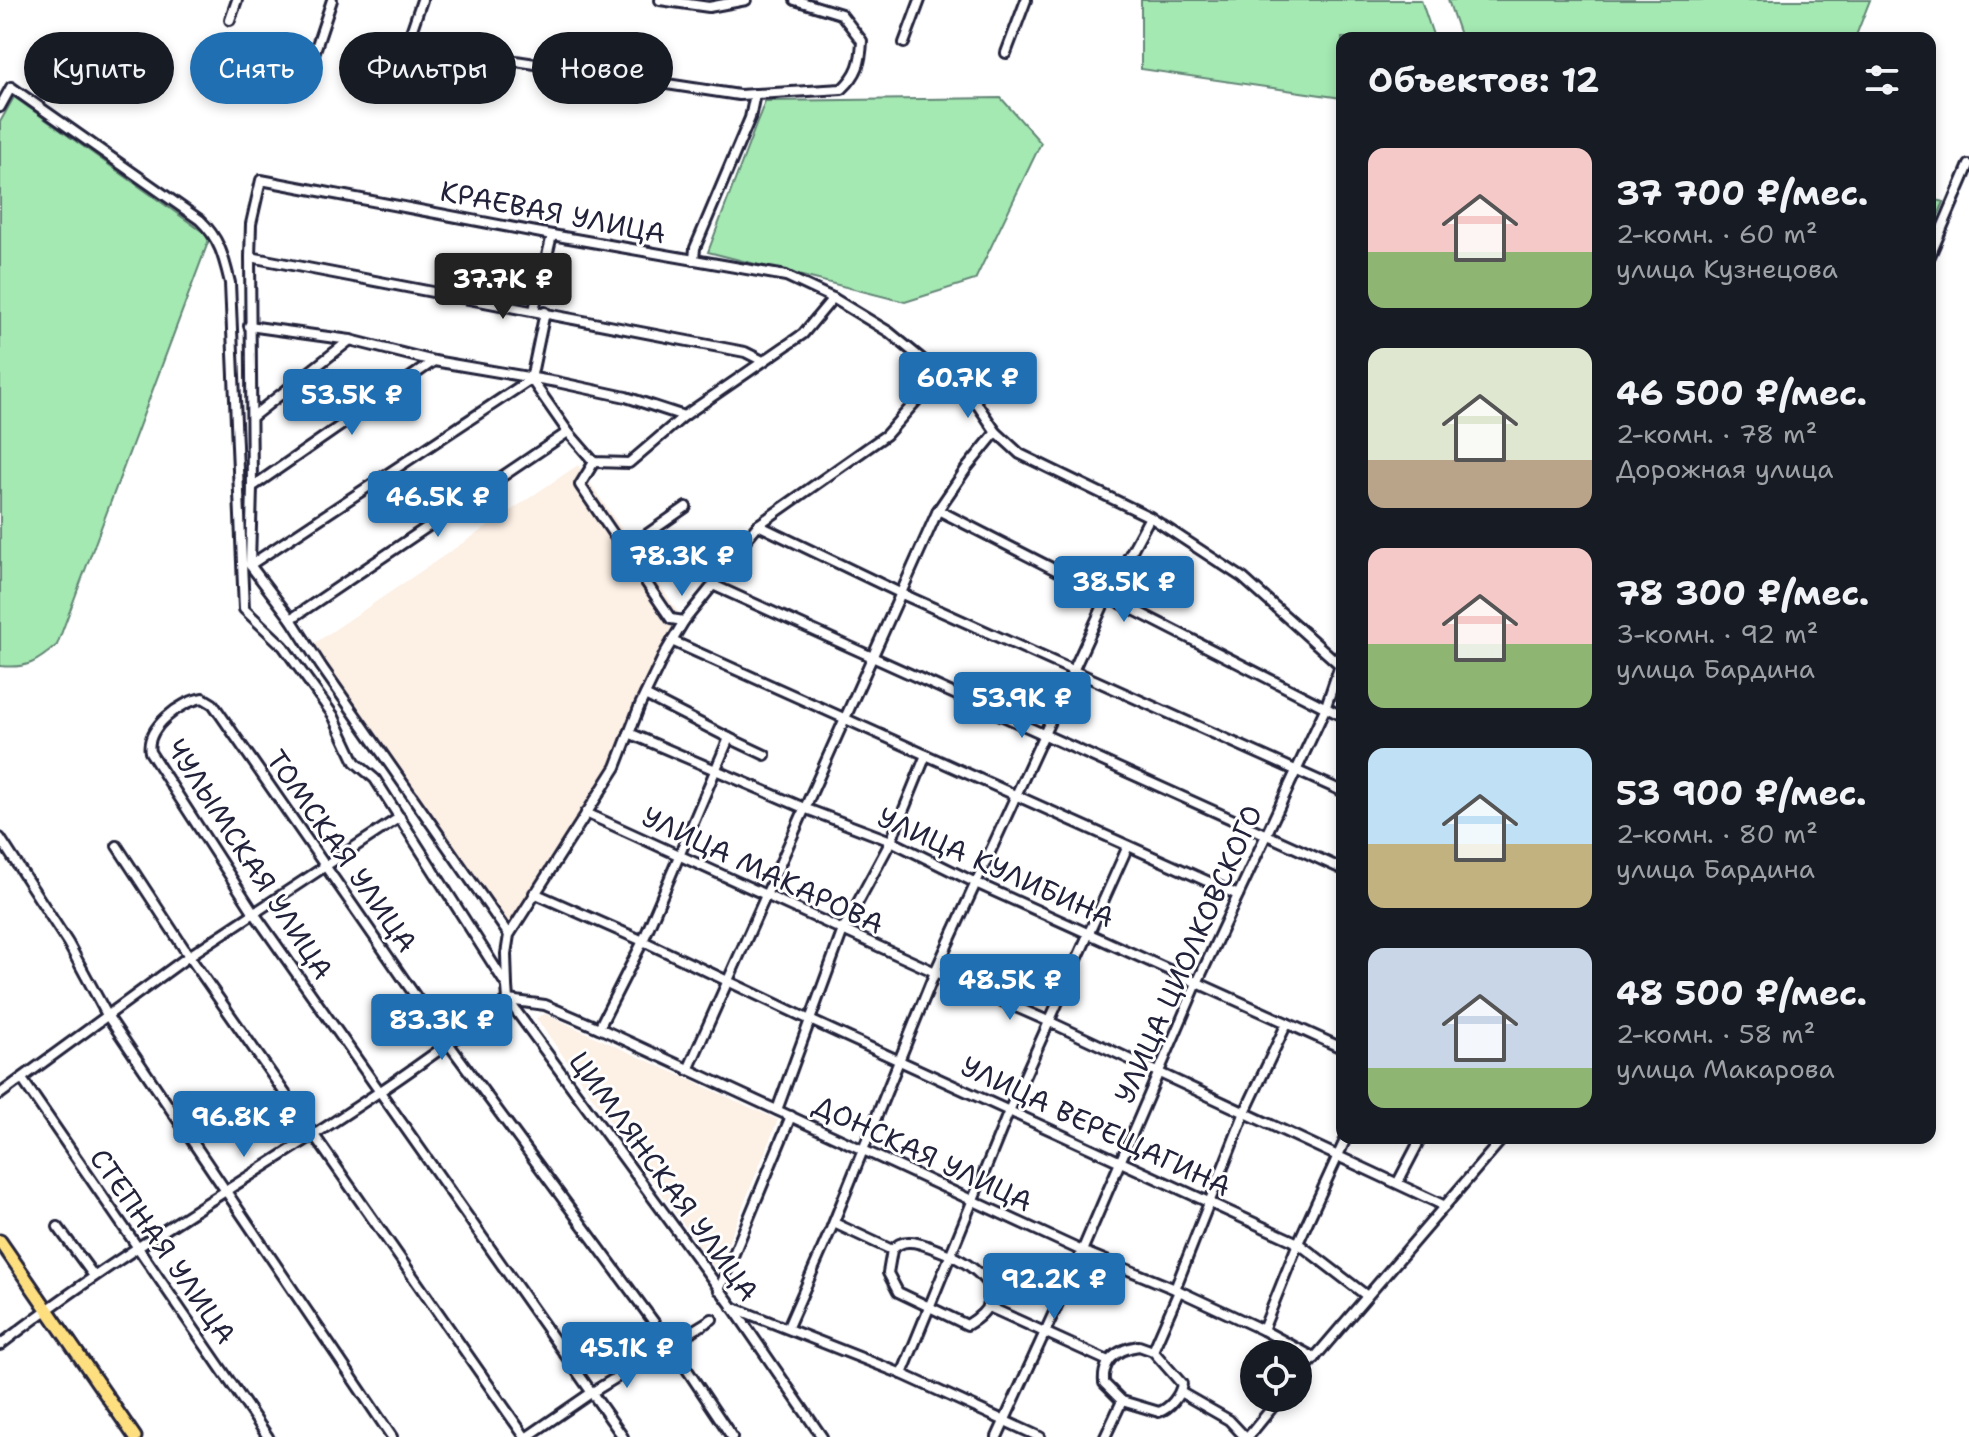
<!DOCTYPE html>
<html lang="ru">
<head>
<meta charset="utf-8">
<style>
	:root { --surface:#171b24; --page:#20242c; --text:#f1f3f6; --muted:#9ea1a6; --accent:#1f6fb2 }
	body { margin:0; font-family:"Shantell Sans",sans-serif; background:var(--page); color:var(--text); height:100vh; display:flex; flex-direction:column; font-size:30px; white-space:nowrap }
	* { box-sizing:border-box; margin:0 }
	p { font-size:26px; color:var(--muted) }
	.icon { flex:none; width:44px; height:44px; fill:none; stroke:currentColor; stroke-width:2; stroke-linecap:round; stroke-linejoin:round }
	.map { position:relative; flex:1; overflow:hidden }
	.panel { position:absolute; left:1336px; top:32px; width:600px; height:1112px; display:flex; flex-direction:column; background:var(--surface); border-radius:16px; box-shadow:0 4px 12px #0003 }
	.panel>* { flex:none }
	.hud { position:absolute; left:24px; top:32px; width:760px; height:72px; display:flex; gap:16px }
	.controls { position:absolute; left:1240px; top:1340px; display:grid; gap:16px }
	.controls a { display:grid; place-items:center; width:72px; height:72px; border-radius:50%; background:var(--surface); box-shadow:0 4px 12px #0003; font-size:40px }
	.price { position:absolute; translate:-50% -68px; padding:0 18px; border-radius:8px; background:var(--accent); color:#fff; font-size:26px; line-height:52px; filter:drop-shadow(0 2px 4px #0008) }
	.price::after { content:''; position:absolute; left:50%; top:48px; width:24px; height:18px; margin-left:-12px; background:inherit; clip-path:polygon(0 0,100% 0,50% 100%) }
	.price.on { background:#222; color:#fff }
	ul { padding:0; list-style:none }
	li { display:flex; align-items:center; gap:24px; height:200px; padding:0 32px }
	li span { display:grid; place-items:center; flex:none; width:224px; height:160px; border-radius:16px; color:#555 }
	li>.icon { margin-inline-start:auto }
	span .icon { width:96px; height:96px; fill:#fffc; stroke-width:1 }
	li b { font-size:34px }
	h2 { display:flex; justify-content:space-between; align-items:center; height:96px; padding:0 32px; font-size:34px }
	.tag { padding:0 28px; border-radius:36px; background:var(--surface); box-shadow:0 4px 12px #0003; font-size:28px; line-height:72px }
	.tag.on { background:var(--accent); color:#fff }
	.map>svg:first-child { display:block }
	.built { fill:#fdf0e5 }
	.green { fill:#a4e8b2; stroke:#638576; stroke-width:2 }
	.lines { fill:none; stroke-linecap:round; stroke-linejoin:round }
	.minor-casing { stroke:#22223b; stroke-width:14 }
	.major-casing { stroke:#22223b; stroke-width:17 }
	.minor { stroke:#fff; stroke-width:8 }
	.major { stroke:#fedf80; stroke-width:11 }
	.labels { text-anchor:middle; stroke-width:6; stroke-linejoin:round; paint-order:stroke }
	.street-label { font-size:28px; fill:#22223b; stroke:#fff }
</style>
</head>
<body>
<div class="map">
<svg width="1969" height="1437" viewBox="0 0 1969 1437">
	<rect width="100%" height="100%" fill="#fff"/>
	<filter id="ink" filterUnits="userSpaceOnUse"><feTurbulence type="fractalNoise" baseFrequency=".0125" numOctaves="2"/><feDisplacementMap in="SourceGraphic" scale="16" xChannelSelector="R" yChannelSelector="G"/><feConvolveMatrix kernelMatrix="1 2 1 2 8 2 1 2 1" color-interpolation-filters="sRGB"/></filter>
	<g filter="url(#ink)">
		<g class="built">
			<polygon points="578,465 680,615 631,720 615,765 509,927 312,645"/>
			<polygon points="545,1014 778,1120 718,1267 714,1267 536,1018"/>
		</g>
		<g class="green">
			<polygon points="1141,0 1421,0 1434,38 1342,38 1342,98 1141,69"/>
			<polygon points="1448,0 1870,0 1855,38 1461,38"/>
			<path d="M14,97l196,140 -153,408c-20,17 -30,24 -57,21v-544z"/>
			<polygon points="1001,98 1041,143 975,280 905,302 708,252 765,101"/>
			<polygon points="1930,199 1944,202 1930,234"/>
		</g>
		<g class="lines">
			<defs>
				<g id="minor">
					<polyline points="660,0 709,7 746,0"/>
					<polyline points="230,20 237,0"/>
					<path d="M409,37l100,23 230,35 103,-6c16,-15 19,-27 20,-48l-21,-27 -46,-14"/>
					<polyline points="904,43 920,0"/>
					<polyline points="1006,53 1026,0"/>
					<polyline points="399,67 422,0"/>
					<polyline points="307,75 332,0"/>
					<path d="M0,107l11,-20 189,133c20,19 24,38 30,63l14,326 39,37 50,69 22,47 20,17 132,207 1,14 224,306 90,131"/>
					<polyline points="1930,256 1969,165"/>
					<polyline points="250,257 745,352 763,361"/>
					<polyline points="694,260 695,248 750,118 755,94"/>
					<polyline points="534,310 552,235"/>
					<polyline points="545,312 531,379 568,432 594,462 629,463 684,416 803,334 833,298"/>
					<polyline points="249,326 350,340 434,361 557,382 626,397 684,416"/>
					<polyline points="252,417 350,340"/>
					<polyline points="594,462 580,485 671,619 684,621"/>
					<polyline points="252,487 434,361"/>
					<polyline points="938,510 1342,716"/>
					<polyline points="758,525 900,593 1342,791"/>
					<polyline points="628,556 646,535 686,507"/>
					<polyline points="250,565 531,379"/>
					<polyline points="713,585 1342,869"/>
					<polyline points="291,619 568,432"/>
					<polyline points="672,641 1238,895"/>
					<polyline points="629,733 804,808 891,841 976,883 1342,1048"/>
					<polyline points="729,738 765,755"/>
					<polyline points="586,813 935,972 1048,1021 1445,1206"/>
					<polyline points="0,838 68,943 107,1015 392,1437"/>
					<polyline points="117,846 189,956 525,1437"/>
					<polyline points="534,893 643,941 810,1020 1298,1243 1367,1296"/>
					<polyline points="507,986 506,954 509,935 616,767 640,705 665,653 684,621 713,585 722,568 758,525 886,435 940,374 889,332 833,298 786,276 552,235 261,180 251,224 250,257 252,487 250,565 291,619 321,666 509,935"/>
					<polyline points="599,1028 643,941 729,738 645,695"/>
					<polyline points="688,1070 938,510 966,469 996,432 975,401 940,374"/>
					<polyline points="22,1079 268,1437"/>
					<polyline points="0,1094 189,956 400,817"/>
					<polyline points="777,1110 843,930 891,841 926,755"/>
					<polyline points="1398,1182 1421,1138"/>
					<path d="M834,1223l58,27 -4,23 10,19 69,33c53,-31 5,-62 -29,-75 -9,-3 -20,-9 -30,-8 -7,0 -11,3 -16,8"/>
					<polyline points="58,1227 94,1276"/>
					<polyline points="1175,1289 1245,1112 1287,1023"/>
					<polyline points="719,1290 791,1116"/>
					<polyline points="987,1306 1108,1361"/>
					<polyline points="732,1307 902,1374 1040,1437"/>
					<polyline points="788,1327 831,1229 935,972 1107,597 1150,517 1020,454 996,432"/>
					<polyline points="1263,1330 1298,1243 1346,1138"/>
					<path d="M0,1345c120,-93 253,-168 379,-253 44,-29 86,-61 129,-92l37,5 54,23 483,223 93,38 88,41 52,28"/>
					<path d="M1139,1346l14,5 29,33c-2,12 -12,24 -23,28l-37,-11 -18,-18c-2,-23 14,-34 35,-37z"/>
					<polyline points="1153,1351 1179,1291"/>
					<polyline points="902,1374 1009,1111 1128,846"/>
					<polyline points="1298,1377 1503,1138"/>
					<polyline points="1180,1392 1229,1420 1245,1437"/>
					<polyline points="527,1437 591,1393 712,1319"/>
					<path d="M623,1437l-369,-524 -104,-161c-5,-24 31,-51 53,-54l10,6 235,339 222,301 62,93"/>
					<polyline points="997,1437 1082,1251 1197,983 1325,709 1340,665 1243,578 1150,517"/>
					<polyline points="1105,1437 1122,1401"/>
					<polyline points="1248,1437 1280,1398"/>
				</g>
				<polyline id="major" points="0,1241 135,1437"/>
			</defs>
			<use href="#minor" class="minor-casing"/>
			<use href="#major" class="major-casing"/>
			<use href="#minor" class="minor"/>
			<use href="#major" class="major"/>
		</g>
	</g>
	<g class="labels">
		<g class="street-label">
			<text transform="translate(553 212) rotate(11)" y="10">КРАЕВАЯ УЛИЦА</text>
			<text transform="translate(342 851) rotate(55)" y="10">ТОМСКАЯ УЛИЦА</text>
			<text transform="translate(250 859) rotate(57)" y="10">ЧУЛЫМСКАЯ УЛИЦА</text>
			<text transform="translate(996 867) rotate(24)" y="10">УЛИЦА КУЛИБИНА</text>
			<text transform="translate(763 870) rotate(25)" y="10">УЛИЦА МАКАРОВА</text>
			<text transform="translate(1188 954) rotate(-66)" y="10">УЛИЦА ЦИОЛКОВСКОГО</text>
			<text transform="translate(1096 1126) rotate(25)" y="10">УЛИЦА ВЕРЕЩАГИНА</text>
			<text transform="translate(923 1153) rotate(25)" y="10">ДОНСКАЯ УЛИЦА</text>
			<text transform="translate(664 1176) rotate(54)" y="10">ЦИМЛЯНСКАЯ УЛИЦА</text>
			<text transform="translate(163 1246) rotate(55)" y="10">СТЕПНАЯ УЛИЦА</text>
		</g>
	</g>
</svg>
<div class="controls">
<a><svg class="icon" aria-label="locate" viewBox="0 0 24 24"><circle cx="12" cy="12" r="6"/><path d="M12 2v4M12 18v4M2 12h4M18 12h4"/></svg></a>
</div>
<b class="price on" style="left:503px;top:321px">37.7K ₽</b>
<b class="price" style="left:968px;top:420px">60.7K ₽</b>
<b class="price" style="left:352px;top:437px">53.5K ₽</b>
<b class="price" style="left:438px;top:539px">46.5K ₽</b>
<b class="price" style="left:682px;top:598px">78.3K ₽</b>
<b class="price" style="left:1124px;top:624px">38.5K ₽</b>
<b class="price" style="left:1022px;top:740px">53.9K ₽</b>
<b class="price" style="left:1010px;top:1022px">48.5K ₽</b>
<b class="price" style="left:442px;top:1062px">83.3K ₽</b>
<b class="price" style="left:244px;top:1159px">96.8K ₽</b>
<b class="price" style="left:1054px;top:1321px">92.2K ₽</b>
<b class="price" style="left:627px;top:1390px">45.1K ₽</b>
<div class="hud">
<a class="tag">Купить</a>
<a class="tag on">Снять</a>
<a class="tag">Фильтры</a>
<a class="tag">Новое</a>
</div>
<section class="panel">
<h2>Объектов: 12<svg class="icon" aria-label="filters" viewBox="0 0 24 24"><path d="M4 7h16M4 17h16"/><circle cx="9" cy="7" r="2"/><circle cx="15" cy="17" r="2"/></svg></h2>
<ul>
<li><span style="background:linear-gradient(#f6c9c9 65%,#8fb573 0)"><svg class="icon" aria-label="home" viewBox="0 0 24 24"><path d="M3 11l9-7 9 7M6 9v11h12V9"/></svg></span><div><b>37 700 ₽/мес.</b><p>2-комн. · 60 m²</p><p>улица Кузнецова</p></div></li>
<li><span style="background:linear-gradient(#dfe7d0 70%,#b9a48a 0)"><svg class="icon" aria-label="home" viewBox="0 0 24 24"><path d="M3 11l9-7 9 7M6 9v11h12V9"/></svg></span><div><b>46 500 ₽/мес.</b><p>2-комн. · 78 m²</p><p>Дорожная улица</p></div></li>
<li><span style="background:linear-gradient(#f6c9c9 60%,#8fb573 0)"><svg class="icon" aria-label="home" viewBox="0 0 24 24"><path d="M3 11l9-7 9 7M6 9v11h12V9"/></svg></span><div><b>78 300 ₽/мес.</b><p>3-комн. · 92 m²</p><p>улица Бардина</p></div></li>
<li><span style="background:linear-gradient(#bfe0f5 60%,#c2b280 0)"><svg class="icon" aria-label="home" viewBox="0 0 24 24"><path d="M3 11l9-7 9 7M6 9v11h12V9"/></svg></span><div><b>53 900 ₽/мес.</b><p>2-комн. · 80 m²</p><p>улица Бардина</p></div></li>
<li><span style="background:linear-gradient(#c9d6e8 75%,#8fb573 0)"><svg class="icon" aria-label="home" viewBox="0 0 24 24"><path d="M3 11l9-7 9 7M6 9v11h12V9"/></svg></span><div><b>48 500 ₽/мес.</b><p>2-комн. · 58 m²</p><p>улица Макарова</p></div></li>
</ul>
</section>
</div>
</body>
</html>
